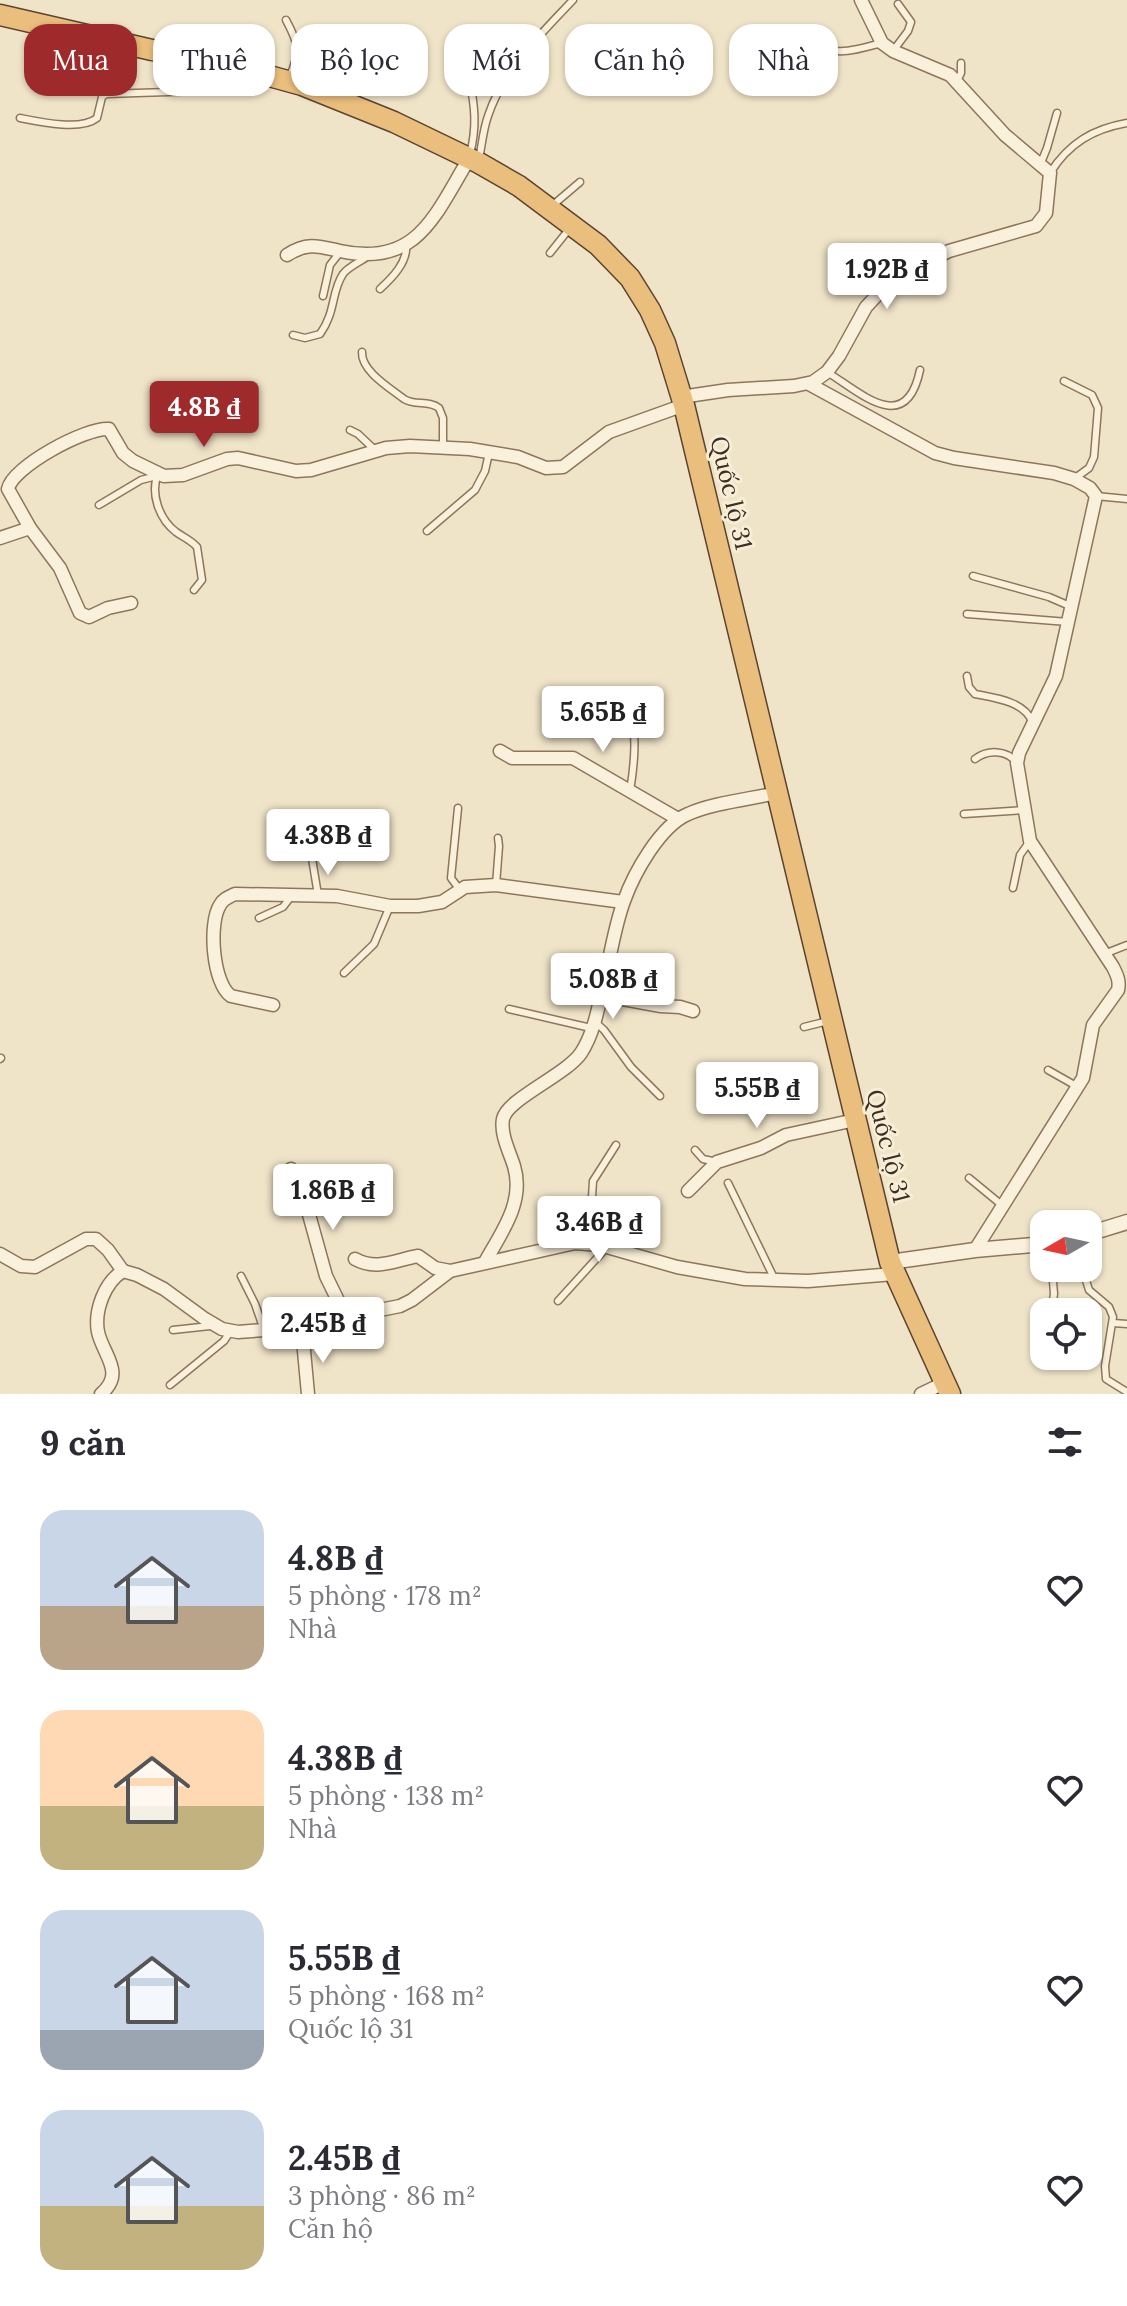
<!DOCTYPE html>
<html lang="vi">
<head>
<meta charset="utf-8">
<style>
	:root { --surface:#fff; --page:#f7f7f7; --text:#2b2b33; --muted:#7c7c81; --accent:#9e2a2b }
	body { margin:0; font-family:Lora,serif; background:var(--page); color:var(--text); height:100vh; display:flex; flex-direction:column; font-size:30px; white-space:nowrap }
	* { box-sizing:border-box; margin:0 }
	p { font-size:26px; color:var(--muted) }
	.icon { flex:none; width:44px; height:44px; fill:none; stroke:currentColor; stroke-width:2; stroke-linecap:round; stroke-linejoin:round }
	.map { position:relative; height:1394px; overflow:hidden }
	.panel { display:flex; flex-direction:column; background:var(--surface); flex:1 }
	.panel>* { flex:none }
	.top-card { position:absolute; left:24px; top:24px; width:1080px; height:72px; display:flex; gap:16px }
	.needle { width:52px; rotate:261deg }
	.tools { position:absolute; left:1030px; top:1210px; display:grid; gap:16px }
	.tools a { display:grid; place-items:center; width:72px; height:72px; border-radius:16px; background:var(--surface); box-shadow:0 2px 6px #0004; font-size:40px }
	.price { position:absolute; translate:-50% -68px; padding:0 18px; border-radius:8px; background:#fff; color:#222; font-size:26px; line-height:52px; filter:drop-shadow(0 2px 4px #0008) }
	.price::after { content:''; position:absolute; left:50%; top:48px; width:24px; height:18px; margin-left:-12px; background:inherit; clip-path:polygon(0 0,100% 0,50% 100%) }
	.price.selected { background:var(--accent); color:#fff }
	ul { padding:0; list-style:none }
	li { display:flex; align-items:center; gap:24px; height:200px; padding:0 40px }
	li span { display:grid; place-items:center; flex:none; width:224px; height:160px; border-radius:24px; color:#555 }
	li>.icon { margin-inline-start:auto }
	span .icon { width:96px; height:96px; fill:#fffc; stroke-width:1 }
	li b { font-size:34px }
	h2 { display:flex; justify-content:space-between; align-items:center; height:96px; padding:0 40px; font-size:34px }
	.chip { padding:0 28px; border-radius:24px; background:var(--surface); box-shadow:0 2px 6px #0004; font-size:28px; line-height:72px }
	.chip.selected { background:var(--accent); color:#fff }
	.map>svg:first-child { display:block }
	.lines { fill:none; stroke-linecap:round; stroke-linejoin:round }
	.service-casing { stroke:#8d765c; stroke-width:9 }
	.minor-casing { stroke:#8d765c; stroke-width:15 }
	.tertiary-casing { stroke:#8d765c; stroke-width:17 }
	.trunk-casing { stroke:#5b4430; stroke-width:23 }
	.service { stroke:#faf1dc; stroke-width:6 }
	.minor { stroke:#faf1dc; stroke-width:12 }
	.tertiary { stroke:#faf1dc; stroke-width:14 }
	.trunk { stroke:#eabe7c; stroke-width:20 }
	.labels { text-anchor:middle; stroke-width:6; stroke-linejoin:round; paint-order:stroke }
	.street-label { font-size:24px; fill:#3d2e20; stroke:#f7eed8 }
</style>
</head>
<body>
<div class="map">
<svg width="1127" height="1394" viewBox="0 0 1127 1394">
	<rect width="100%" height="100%" fill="#f0e4c8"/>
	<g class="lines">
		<defs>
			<g id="service">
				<path d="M286,20c13,24 15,32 3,58"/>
				<path d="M824,41l2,7c14,8 39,-1 56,-5"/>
				<polyline points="893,51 908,31 911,22 898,4"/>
				<path d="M469,79c6,26 8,48 1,75"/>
				<polyline points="957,81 961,73 961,63"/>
				<path d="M20,118c20,4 61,13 77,0l5,-21 4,-3 93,-3 37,-6 19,-7"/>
				<path d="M479,159c3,-14 4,-29 9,-43 15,-46 53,-82 85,-116"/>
				<polyline points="1040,165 1047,148 1057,113"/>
				<path d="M1050,173c19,-30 43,-44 77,-50"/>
				<polyline points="553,205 580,182"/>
				<polyline points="550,253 570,228"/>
				<path d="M380,289c12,-11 28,-27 26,-44"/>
				<polyline points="323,296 330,265 341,251"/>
				<path d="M293,335l12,3 15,-4c16,-22 11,-42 23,-60 6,-8 18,-12 26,-19"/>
				<path d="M362,352c-1,19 28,36 42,47 11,7 25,1 35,9l4,10v29"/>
				<path d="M827,372c34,21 79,65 93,-2"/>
				<polyline points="1064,381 1092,395 1098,408 1094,457 1089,468 1074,479"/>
				<polyline points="350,430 358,434 376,451"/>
				<path d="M158,474c-8,19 1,45 18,58 7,5 15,8 21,15l5,33 -8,10"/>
				<polyline points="1096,496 1127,499"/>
				<polyline points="99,505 141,480 157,476"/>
				<polyline points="427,531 475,490 485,471 489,453"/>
				<polyline points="973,576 1049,597 1072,607"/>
				<polyline points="967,614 1068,622"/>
				<path d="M967,676l2,11 6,7c20,4 48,7 57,27"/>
				<path d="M590,697c12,2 27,3 36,13 14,13 7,63 4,81"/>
				<path d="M975,759c13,-10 32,-9 42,4"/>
				<polyline points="458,808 451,878 460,890"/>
				<polyline points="964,814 1024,810"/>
				<polyline points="308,834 318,895"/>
				<polyline points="496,885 499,846 498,838"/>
				<polyline points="1013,888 1020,855 1030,841"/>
				<polyline points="259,918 283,907 293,894"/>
				<polyline points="1104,954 1127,945"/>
				<polyline points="344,973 374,944 390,906"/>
				<polyline points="509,1009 591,1028"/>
				<polyline points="594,1021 604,1030 631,1067 660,1096"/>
				<polyline points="804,1027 828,1021"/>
				<polyline points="0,1059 1,1058"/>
				<polyline points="1048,1070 1078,1087"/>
				<polyline points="695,1150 703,1159 717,1162"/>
				<polyline points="969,1178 1003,1206"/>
				<polyline points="728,1183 775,1280"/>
				<polyline points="598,1245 592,1197 593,1181 616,1145"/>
				<polyline points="1082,1268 1089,1290 1109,1307 1113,1317 1105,1366 1106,1379 1127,1392"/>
				<polyline points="241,1276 255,1304 264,1330"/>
				<polyline points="558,1301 607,1247"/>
				<polyline points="1051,1312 1054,1294 1052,1268"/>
				<polyline points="1113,1323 1127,1324"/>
				<polyline points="173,1330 210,1326"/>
				<polyline points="170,1385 224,1341 230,1332"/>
			</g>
			<g id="minor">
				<path d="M287,255c20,-13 31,-9 53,-4 78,17 95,-37 129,-92"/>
				<path d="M809,384l126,69 19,5 100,15 20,6 16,9 6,8 -40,180 -37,77 -2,10 13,78 83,126c4,8 7,14 5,23l-25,35 -10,53 -108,172"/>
				<polyline points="681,397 728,390 794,386 813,382 827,372 839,356 866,307 879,293 907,272 949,251 1036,226 1046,213 1050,173 1005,135 950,75 893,51 882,43 861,0"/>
				<polyline points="0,538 30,528"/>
				<path d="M131,603l-23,5 -19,9 -9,-4 -20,-45 -30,-40 -22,-39c4,-22 78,-62 101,-60l14,24 10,8 31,15 19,-1 44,-16 11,-1 58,13 15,-1 75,-22 24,-2 60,3 48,8 28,11 17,-1 46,-35 75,-27"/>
				<polyline points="500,751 512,758 573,758 678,819"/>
				<polyline points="601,995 661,1006 680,1007 693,1011"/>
				<path d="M273,1005l-42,-9c-18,-12 -23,-72 -11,-91 3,-6 9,-8 15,-11l102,2 53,10h28l24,-4 23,-15 31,-2 127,17"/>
				<polyline points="291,1169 300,1182 326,1276 346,1317"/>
				<polyline points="688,1191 717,1162 761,1148 786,1135 855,1120"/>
				<polyline points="0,1254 21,1266 35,1267 86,1239 96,1239 108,1250 123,1271"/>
				<path d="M355,1259c22,12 40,1 63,-3l17,12 15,3"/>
				<path d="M485,1262c16,-29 40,-60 29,-96 -4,-13 -14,-32 -11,-47 4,-20 63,-44 78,-66 14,-21 18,-50 24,-75 6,-25 10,-53 19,-77 10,-28 36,-75 64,-87 24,-11 62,-15 89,-21"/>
				<path d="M101,1394c25,-21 2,-39 -3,-62 -4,-22 7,-50 25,-61l14,4 27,14 41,30 17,10 16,3 26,-2 39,10"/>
				<polyline points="308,1394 303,1340 312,1330 325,1321 400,1306 412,1300 450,1271 575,1243 600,1245 677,1267 745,1279 808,1281 894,1274"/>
				<polyline points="921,1394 944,1383"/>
			</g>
			<g id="tertiary">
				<polyline points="1088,1234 1127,1222"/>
				<polyline points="890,1262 975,1250 1044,1244"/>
			</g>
			<polyline id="trunk" points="0,15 152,50 218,60 262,74 302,85 394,122 479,163 519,186 598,245 630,278 650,310 665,343 684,405 890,1262 950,1394"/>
		</defs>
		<use href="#service" class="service-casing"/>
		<use href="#minor" class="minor-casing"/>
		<use href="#tertiary" class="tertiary-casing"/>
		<use href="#trunk" class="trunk-casing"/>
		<use href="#service" class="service"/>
		<use href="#minor" class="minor"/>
		<use href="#tertiary" class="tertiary"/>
		<use href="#trunk" class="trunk"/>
	</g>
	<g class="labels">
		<g class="street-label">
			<text transform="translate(731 493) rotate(77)" y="8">Quốc lộ 31</text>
			<text transform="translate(888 1146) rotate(76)" y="8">Quốc lộ 31</text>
		</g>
	</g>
</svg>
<div class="tools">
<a><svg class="needle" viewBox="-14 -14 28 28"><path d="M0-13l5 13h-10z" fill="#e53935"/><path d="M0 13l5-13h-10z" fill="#7c7c81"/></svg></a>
<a><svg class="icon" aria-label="locate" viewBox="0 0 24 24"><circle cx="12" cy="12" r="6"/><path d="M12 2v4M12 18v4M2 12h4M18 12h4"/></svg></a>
</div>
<b class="price" style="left:887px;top:311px">1.92B ₫</b>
<b class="price selected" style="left:204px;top:449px">4.8B ₫</b>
<b class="price" style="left:603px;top:754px">5.65B ₫</b>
<b class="price" style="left:328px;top:877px">4.38B ₫</b>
<b class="price" style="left:613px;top:1021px">5.08B ₫</b>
<b class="price" style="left:757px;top:1130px">5.55B ₫</b>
<b class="price" style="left:333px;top:1232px">1.86B ₫</b>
<b class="price" style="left:599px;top:1264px">3.46B ₫</b>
<b class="price" style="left:323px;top:1365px">2.45B ₫</b>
<div class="top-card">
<a class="chip selected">Mua</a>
<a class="chip">Thuê</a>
<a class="chip">Bộ lọc</a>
<a class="chip">Mới</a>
<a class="chip">Căn hộ</a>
<a class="chip">Nhà</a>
</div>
</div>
<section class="panel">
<h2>9 căn<svg class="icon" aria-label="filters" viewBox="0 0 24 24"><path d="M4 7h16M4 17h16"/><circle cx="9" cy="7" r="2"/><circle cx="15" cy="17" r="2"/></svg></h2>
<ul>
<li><span style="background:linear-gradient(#c9d6e8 60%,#b9a48a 0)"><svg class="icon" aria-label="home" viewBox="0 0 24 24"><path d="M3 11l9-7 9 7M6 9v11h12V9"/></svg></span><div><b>4.8B ₫</b><p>5 phòng · 178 m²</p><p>Nhà</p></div><svg class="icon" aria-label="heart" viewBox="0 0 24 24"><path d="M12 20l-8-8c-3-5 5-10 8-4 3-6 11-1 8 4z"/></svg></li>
<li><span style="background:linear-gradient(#ffd9b3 60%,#c2b280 0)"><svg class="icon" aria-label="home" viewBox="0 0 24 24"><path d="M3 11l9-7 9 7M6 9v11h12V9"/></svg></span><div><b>4.38B ₫</b><p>5 phòng · 138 m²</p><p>Nhà</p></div><svg class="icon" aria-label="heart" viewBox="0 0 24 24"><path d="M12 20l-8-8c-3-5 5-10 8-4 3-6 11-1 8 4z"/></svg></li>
<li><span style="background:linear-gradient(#c9d6e8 75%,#9aa5b1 0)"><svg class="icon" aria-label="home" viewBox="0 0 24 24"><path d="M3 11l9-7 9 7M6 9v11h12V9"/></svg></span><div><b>5.55B ₫</b><p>5 phòng · 168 m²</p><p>Quốc lộ 31</p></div><svg class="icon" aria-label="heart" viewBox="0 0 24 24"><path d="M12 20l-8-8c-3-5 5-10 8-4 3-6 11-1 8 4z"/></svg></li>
<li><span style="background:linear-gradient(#c9d6e8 60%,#c2b280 0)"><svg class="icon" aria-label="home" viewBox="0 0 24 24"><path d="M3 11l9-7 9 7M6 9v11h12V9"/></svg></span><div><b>2.45B ₫</b><p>3 phòng · 86 m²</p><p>Căn hộ</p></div><svg class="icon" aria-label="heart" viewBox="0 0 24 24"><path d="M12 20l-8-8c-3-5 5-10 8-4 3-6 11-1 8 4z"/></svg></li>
</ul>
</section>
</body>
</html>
